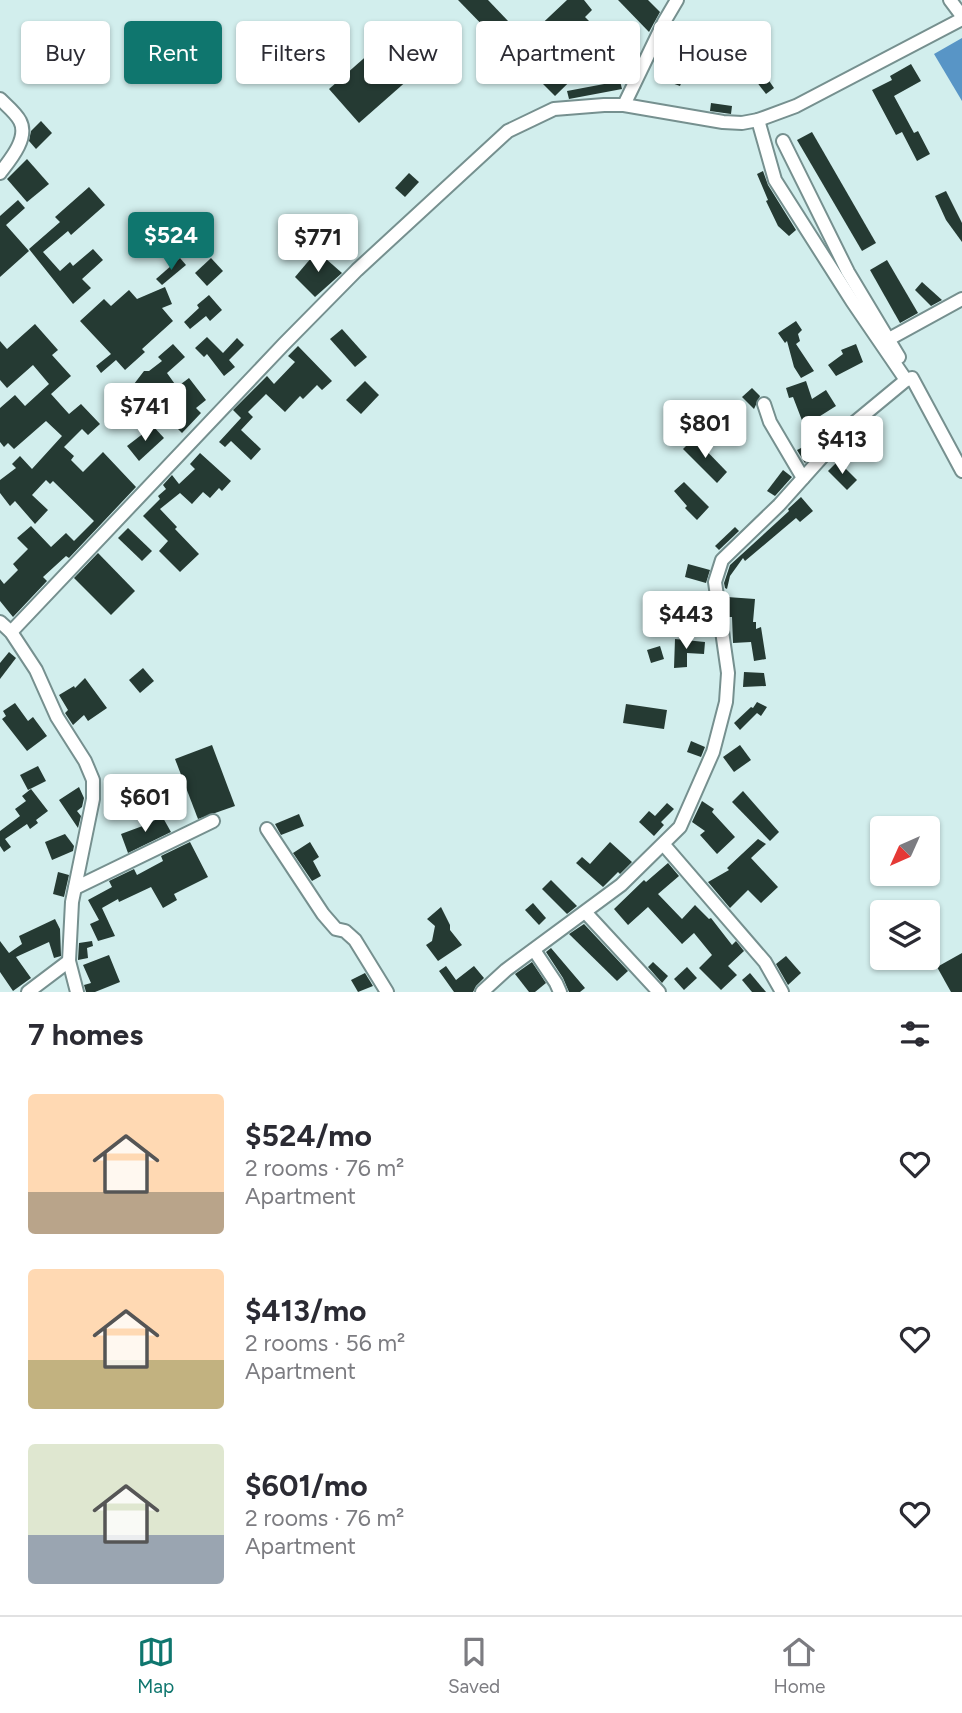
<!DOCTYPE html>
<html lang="en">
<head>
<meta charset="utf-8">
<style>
	:root { --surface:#fff; --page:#f2f2f3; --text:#2b2b33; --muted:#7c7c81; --line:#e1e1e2; --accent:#0f766e }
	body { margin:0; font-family:Figtree,sans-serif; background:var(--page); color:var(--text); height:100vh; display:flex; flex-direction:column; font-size:26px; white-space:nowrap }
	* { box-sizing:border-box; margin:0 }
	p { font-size:23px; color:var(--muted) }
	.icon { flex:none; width:38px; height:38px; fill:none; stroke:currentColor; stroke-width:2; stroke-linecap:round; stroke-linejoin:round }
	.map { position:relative; height:992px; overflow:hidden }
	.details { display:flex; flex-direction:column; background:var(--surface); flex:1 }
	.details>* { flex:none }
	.top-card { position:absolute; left:21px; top:21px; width:920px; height:63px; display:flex; gap:14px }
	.needle { width:46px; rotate:225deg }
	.buttons { position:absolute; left:870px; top:816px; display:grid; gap:14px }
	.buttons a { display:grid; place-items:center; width:70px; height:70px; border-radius:7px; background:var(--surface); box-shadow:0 2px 5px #0004; font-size:35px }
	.price { position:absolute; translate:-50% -60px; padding:0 16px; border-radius:7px; background:#fff; color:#222; font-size:23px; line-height:46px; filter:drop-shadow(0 2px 4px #0008) }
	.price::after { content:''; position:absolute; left:50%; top:42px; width:21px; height:16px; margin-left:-10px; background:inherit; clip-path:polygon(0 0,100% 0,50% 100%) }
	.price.current { background:var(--accent); color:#fff }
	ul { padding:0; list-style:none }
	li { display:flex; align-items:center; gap:21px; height:175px; padding:0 28px }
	li span { display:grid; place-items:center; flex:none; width:196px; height:140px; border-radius:7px; color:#555 }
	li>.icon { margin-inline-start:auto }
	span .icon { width:84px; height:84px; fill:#fffc; stroke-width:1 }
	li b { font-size:30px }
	h2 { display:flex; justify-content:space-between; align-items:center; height:84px; padding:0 28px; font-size:30px }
	.chip { padding:0 24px; border-radius:7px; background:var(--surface); box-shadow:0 2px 5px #0004; font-size:24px; line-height:63px }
	.chip.current { background:var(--accent); color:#fff }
	.dock { display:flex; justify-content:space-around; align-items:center; height:98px; border-top:2px solid var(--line); background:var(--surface); font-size:19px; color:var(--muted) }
	.dock a { display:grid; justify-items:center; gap:4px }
	.dock .current { color:var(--accent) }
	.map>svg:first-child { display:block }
	.water { fill:#5895c6 }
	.building { fill:#253a33 }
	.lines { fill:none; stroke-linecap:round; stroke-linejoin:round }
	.minor-casing { stroke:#76908f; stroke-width:16 }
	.minor { stroke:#fff; stroke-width:12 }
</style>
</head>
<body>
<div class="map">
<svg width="962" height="992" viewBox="0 0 962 992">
	<rect width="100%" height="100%" fill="#d2eeed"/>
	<polygon class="water" points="962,38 962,101 934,54"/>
	<g class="building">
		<polygon points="458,0 488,0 509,22 494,37"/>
		<polygon points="567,0 584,0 592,10 585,17 610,42 555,96 534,75 553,56 532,33"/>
		<polygon points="618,0 648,0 660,12 649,32"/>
		<polygon points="396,30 426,64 359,123 329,89"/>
		<polygon points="681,52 692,56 680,86 669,82"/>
		<polygon points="911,64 921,81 894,96 914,133 918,131 930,154 917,161 902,132 896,135 872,90 892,80 890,76"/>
		<polygon points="765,75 774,88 766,94 756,81"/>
		<polygon points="620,81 622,89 569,99 567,91"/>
		<polygon points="711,103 732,106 731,114 710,111"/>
		<polygon points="41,121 52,133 36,149 29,141 31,131"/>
		<polygon points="812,132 876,243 862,251 797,140"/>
		<polygon points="27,159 49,184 27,202 7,179"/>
		<polygon points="763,171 768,185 796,230 789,236 778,226 766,201 768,200 757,174"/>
		<polygon points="409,173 419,182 405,197 395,188"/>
		<polygon points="89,187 105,205 71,235 68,231 43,252 60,271 70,262 73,266 93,249 103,260 82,279 91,288 73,304 29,249 60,222 55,217"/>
		<polygon points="946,191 962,223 962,242 946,220 935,196"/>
		<polygon points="18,200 25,208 6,225 29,251 0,277 0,216"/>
		<polygon points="317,251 342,273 315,297 295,277"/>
		<polygon points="180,258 186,265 162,285 156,279"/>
		<polygon points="211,258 223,271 207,286 195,273"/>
		<polygon points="887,260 918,313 900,323 870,270"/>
		<polygon points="922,282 942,300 931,306 915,290"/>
		<polygon points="165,287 172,304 162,308 173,321 142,349 145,352 125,370 116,360 101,373 96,366 111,354 80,321 104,299 111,306 129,290 137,299"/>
		<polygon points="209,295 222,310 210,321 206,316 190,329 184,322 199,308 197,305"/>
		<polygon points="796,321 802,330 798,334 800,341 796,344 814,371 801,378 794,367 787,341 785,343 778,333"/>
		<polygon points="35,324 58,350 52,355 71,376 51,394 69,414 81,404 100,424 88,435 82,429 64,447 74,456 71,460 83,472 103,452 136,487 69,558 66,556 43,577 47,581 13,617 0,601 0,579 4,584 18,570 13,564 28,549 17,538 31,526 51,547 66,533 74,541 94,521 53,481 50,484 46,480 32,495 48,510 35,524 15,501 10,506 0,493 0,480 16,468 12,464 20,456 32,469 62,436 46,421 14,449 8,443 4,447 0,442 0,408 15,395 25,406 49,384 33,365 7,388 0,380 0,341 7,349"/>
		<polygon points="342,329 367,357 355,367 330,339"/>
		<polygon points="207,337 223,353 237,338 244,345 229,360 235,367 224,376 207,354 204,357 195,348"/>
		<polygon points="173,344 185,357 167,373 177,387 189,378 206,400 196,408 201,413 182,433 165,416 168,409 156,394 149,398 134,384 144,371 149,371 162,361 158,357"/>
		<polygon points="856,344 863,362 836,376 828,365 843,354 841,350"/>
		<polygon points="298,346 332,381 322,390 317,385 303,399 300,396 285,412 266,394 248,412 253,417 241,430 261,449 251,460 231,441 225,447 219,442 241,418 233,410 267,376 274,384 295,362 288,356"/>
		<polygon points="365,381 379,395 361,414 346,400"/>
		<polygon points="806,381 812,399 826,390 836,406 817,418 803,423 793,397 789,398 786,388"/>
		<polygon points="752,388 760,396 754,409 742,397"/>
		<polygon points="153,426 164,438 139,461 127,446"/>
		<polygon points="694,438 727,472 717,483 683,449"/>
		<polygon points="815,441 818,448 811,452 812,455 805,463 797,450"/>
		<polygon points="200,453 231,481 222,491 219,488 210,498 203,492 192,504 180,493 160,509 177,527 175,529 199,554 180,572 159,551 168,541 143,516 160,499 158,496 166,489 163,485 172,475 179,484 195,469 190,464"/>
		<polygon points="838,461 857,480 847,490 828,471"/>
		<polygon points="783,470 792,477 775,496 767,491"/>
		<polygon points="684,482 709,507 697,520 685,508 687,506 674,491"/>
		<polygon points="801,497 813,511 800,522 796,518 745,561 743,558 730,576 727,589 725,588 724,583 730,565 789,511 788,509"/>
		<polygon points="735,527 739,531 719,550 715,546"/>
		<polygon points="128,528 152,551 142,561 118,538"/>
		<polygon points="98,553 135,591 111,615 74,578"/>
		<polygon points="688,564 710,570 706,583 685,577"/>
		<polygon points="727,597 755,599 753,622 756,622 756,629 761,627 766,659 754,661 751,642 733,643 732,617 729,617"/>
		<polygon points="675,639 705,642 704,654 687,653 687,667 674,668"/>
		<polygon points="660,646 664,659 651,663 647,650"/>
		<polygon points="9,652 16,658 0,679 0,663"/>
		<polygon points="143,668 154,681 140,693 129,680"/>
		<polygon points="744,672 764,673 766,686 743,687"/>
		<polygon points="85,678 107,708 88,721 84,715 73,725 65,713 68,710 59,695 74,686 75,688"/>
		<polygon points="757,702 767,707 761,716 757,713 740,730 734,723 751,707 753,708"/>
		<polygon points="15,703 28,721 33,717 47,736 27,751 2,719 6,716 3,711"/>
		<polygon points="626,704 667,710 664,729 623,723"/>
		<polygon points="691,741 705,747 701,757 687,752"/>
		<polygon points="212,745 235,806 198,819 175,759"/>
		<polygon points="740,745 751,760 734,772 723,757"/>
		<polygon points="38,766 46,781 28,790 20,775"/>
		<polygon points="79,787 84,798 82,807 77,811 81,816 78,828 59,800"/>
		<polygon points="31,789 48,811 36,820 38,823 30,829 27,824 5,839 11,847 4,852 0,846 0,831 20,816 15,809 26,801 22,796"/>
		<polygon points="743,791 779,832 770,841 732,802"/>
		<polygon points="702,801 714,809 712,812 735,837 717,854 700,835 705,831 692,822"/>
		<polygon points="667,803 674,809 661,822 664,825 654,836 639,822 649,811 655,816"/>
		<polygon points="299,814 304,826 281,835 275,824"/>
		<polygon points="162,816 171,832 128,853 121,834 148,824"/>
		<polygon points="65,834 74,846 73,851 52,860 45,842"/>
		<polygon points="758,839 766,844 751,858 778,887 761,903 748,890 730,908 708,882 729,870 727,868"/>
		<polygon points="190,842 208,877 174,894 177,900 163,908 151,887 119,902 118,899 102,908 115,936 98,941 90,924 99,920 88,900 112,887 109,881 134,869 137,875 163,861 161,856"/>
		<polygon points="310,842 319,857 313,861 321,876 312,881 293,853"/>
		<polygon points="610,842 632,862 620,874 618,872 603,887 576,863 582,857 590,864"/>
		<polygon points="668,863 679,876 658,894 682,919 695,905 709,919 711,918 732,945 736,941 744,951 728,966 737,975 721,990 699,968 712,955 694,933 682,944 648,907 628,925 614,909 644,880 646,882"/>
		<polygon points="58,872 69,875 64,897 53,894"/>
		<polygon points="551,880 577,906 567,914 542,889"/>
		<polygon points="533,903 546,918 539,925 525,910"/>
		<polygon points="441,907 450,925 450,930 462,945 438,961 426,945 432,941 435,926 427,919"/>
		<polygon points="55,919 60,929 61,956 54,958 49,942 16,957 31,978 13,991 0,972 0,941 9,953 22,944 19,936"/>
		<polygon points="584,924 628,971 617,981 569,934"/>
		<polygon points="92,941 93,946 87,948 88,958 78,960 79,943"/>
		<polygon points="551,948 585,988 580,992 569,992 563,978 546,952"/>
		<polygon points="962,953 962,992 951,992 937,967"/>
		<polygon points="109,955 120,982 95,992 86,992 84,985 91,983 83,965"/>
		<polygon points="786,956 801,973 788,985 776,964"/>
		<polygon points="532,962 546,983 535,992 529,992 515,974"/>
		<polygon points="653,962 668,976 662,983 648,967"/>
		<polygon points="446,966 456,980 474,966 484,978 476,986 473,992 454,992 439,971"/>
		<polygon points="687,967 697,978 684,990 674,979"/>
		<polygon points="365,973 373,986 358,992 351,980"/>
		<polygon points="750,973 766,992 752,992 742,980"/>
	</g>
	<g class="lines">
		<defs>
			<g id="minor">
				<polyline points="950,0 962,16"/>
				<path d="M0,99c6,6 16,14 20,22 9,17 -10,39 -20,52"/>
				<polyline points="624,105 664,22 677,0"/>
				<polyline points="783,141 848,272 899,357"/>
				<polyline points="889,339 962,299"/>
				<polyline points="906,380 912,378 962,471"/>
				<polyline points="764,404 770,422 803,478"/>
				<polyline points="0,622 11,632 36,670 57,717 85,761 93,780 93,799 72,902 69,961 77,992"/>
				<polyline points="11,632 284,344 357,270 508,131 554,109 604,105 624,105 723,122 742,123 758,120 796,106 962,19"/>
				<polyline points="267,829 323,914 336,929 345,931 355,940 387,992"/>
				<polyline points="664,845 765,962 782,992"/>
				<polyline points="75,888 213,821"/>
				<polyline points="586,913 659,992"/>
				<polyline points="534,950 556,983 560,992"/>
				<polyline points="28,992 69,961"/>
				<polyline points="482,992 506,970 621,885 680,827 713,752 726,702 728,673 715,582 722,560 779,505 848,428 906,380 852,301 775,180 758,120"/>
			</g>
		</defs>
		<use href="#minor" class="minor-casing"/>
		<use href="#minor" class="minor"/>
	</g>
</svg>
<div class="buttons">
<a><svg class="needle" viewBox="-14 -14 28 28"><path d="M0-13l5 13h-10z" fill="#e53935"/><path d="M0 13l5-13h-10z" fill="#7c7c81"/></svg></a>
<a><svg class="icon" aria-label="layers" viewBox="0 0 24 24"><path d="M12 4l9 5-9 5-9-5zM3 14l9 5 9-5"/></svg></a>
</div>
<b class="price current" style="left:171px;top:272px">$524</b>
<b class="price" style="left:318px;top:274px">$771</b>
<b class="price" style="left:145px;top:443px">$741</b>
<b class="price" style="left:705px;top:460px">$801</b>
<b class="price" style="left:842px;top:476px">$413</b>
<b class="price" style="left:686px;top:651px">$443</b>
<b class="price" style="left:145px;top:834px">$601</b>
<div class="top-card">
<a class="chip">Buy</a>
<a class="chip current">Rent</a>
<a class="chip">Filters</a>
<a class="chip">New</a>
<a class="chip">Apartment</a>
<a class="chip">House</a>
</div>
</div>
<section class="details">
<h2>7 homes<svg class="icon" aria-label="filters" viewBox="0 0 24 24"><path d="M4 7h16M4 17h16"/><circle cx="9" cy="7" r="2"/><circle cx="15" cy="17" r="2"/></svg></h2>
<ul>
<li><span style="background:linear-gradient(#ffd9b3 70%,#b9a48a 0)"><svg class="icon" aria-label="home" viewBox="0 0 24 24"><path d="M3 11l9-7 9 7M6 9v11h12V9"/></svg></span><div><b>$524/mo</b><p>2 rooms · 76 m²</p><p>Apartment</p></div><svg class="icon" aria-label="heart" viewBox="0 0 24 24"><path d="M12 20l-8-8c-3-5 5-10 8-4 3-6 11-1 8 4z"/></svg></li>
<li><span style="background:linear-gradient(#ffd9b3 65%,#c2b280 0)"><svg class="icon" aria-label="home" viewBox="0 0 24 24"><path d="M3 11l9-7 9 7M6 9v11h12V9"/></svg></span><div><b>$413/mo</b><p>2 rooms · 56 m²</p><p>Apartment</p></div><svg class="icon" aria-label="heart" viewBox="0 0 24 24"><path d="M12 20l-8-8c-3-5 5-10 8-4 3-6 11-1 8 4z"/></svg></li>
<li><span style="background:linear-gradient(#dfe7d0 65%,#9aa5b1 0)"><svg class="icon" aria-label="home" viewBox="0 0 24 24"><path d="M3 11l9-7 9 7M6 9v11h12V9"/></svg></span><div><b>$601/mo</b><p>2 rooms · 76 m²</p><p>Apartment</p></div><svg class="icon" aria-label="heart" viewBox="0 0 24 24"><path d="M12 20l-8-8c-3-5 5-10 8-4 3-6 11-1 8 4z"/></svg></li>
</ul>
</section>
<nav class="dock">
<a class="current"><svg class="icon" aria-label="map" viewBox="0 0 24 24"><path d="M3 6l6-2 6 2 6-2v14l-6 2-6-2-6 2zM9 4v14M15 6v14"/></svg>Map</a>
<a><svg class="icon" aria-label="saved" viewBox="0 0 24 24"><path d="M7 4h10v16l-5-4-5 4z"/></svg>Saved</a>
<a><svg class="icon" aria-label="home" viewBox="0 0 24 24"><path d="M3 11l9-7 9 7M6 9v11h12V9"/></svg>Home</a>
</nav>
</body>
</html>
